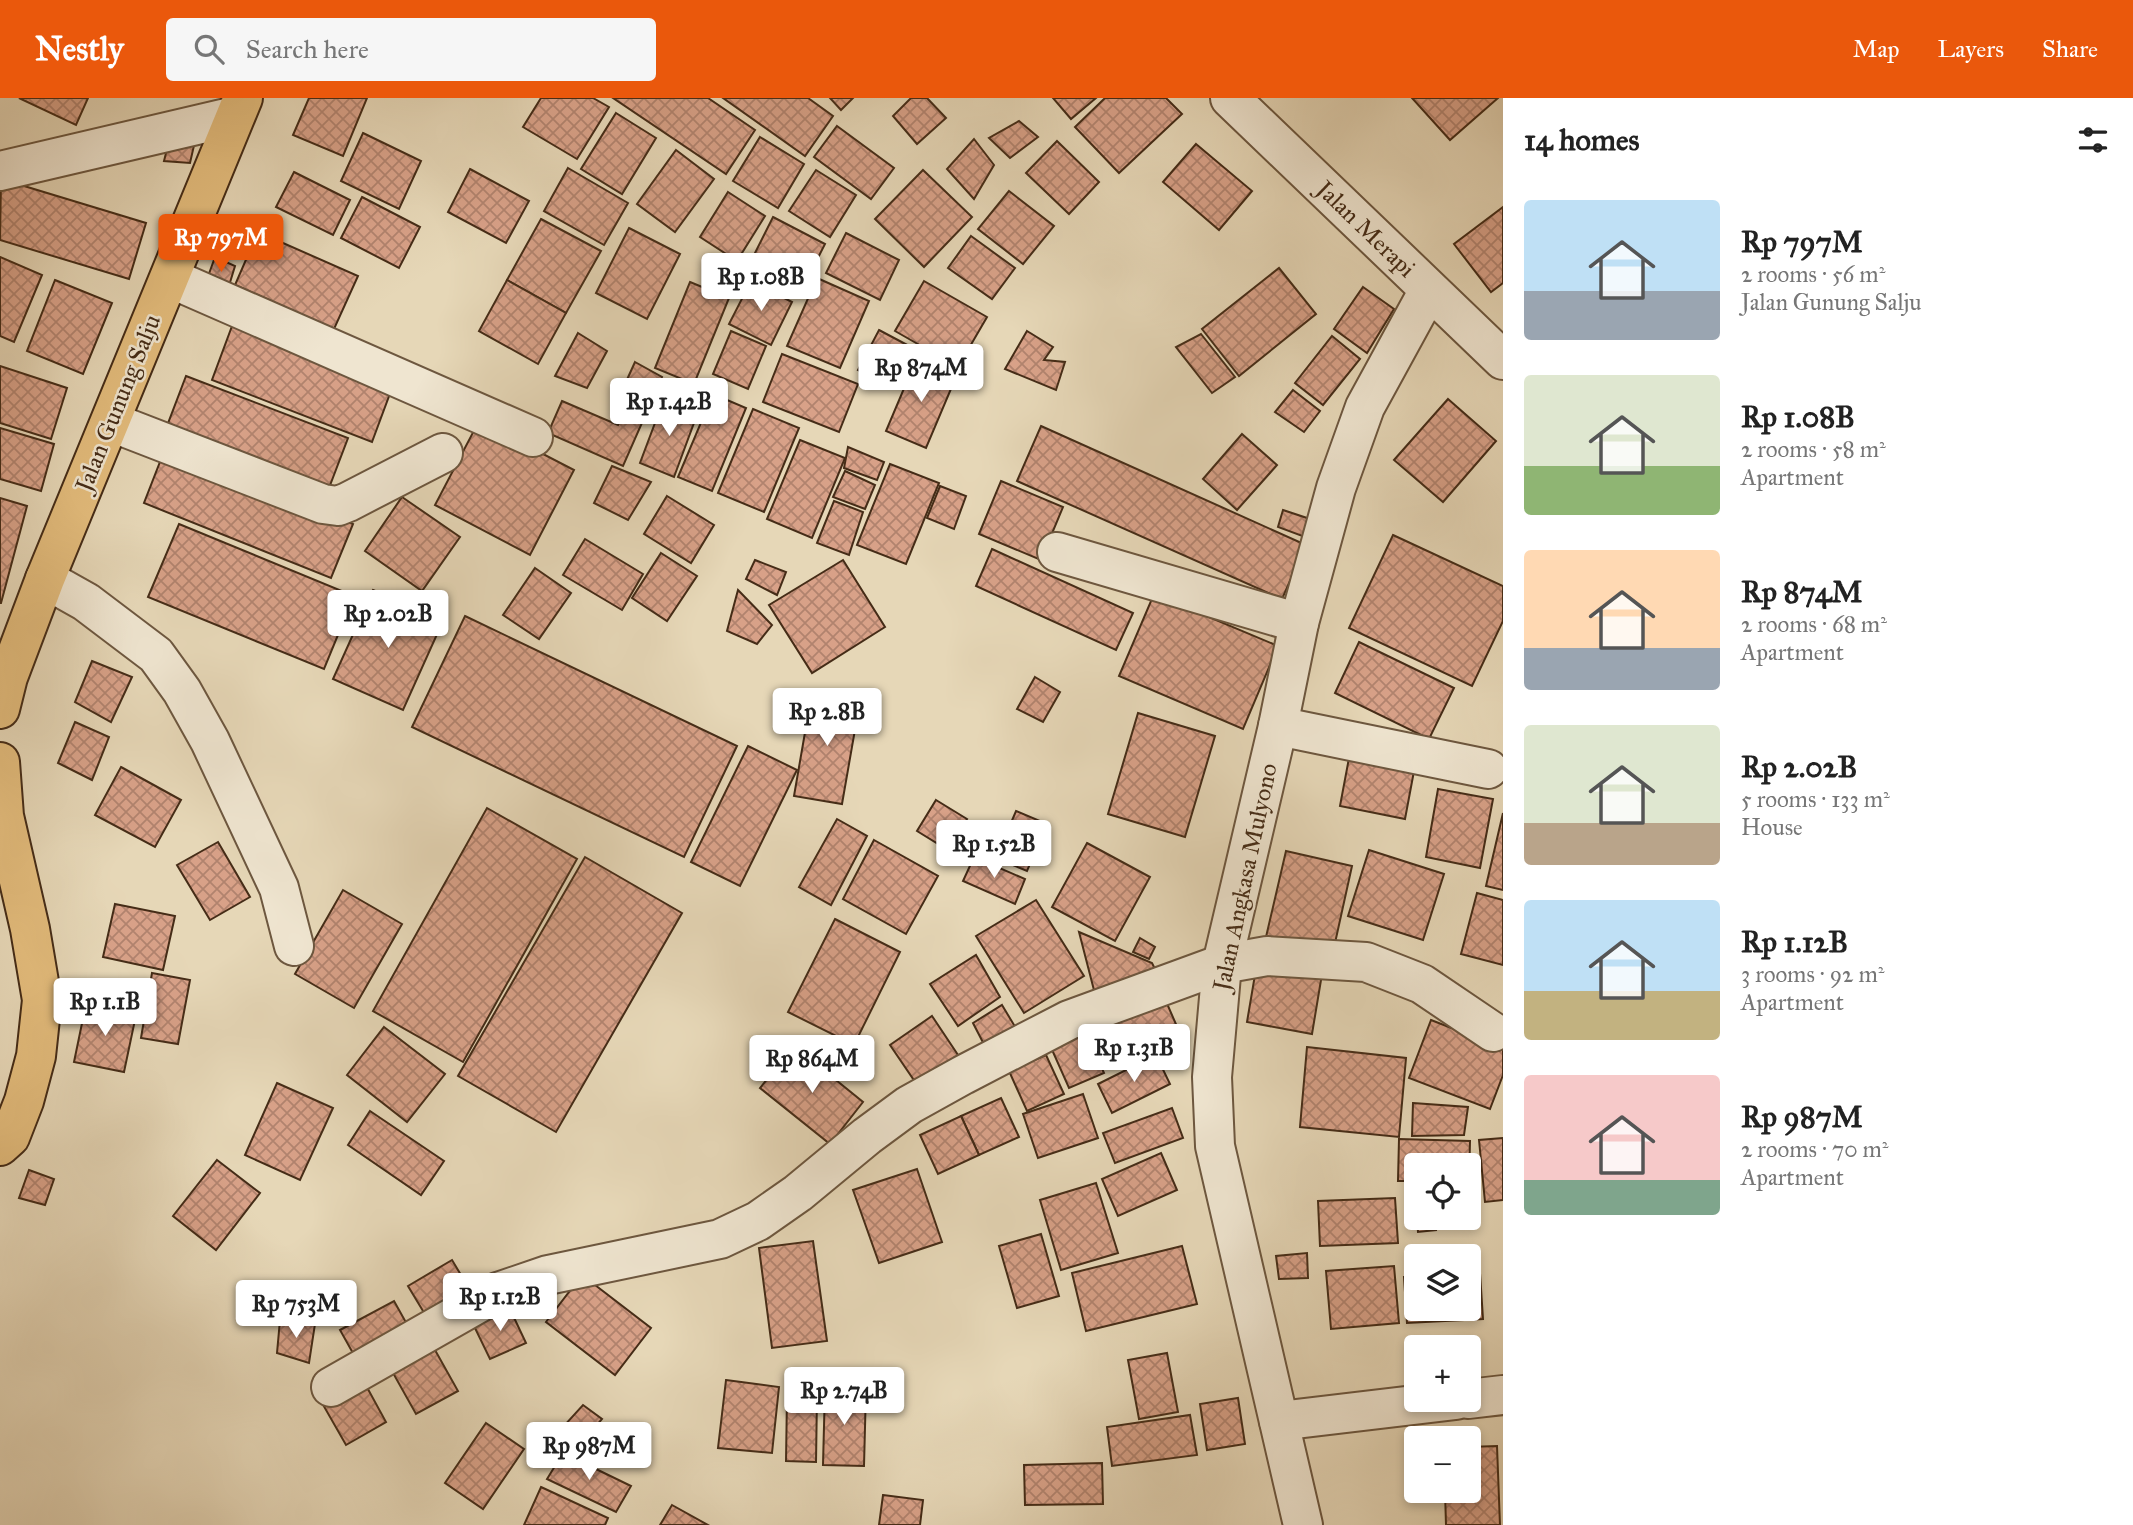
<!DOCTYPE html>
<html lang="en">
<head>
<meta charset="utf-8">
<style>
	:root { --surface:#fff; --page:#f6f6f6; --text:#222; --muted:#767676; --accent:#ea580c }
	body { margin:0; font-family:"IM FELL Great Primer",serif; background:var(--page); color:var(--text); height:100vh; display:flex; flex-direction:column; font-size:26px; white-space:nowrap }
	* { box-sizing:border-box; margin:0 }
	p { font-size:23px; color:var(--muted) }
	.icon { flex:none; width:38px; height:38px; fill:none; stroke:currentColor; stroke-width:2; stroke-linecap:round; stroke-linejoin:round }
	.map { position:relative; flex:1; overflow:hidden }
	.details { display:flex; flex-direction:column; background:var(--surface); width:630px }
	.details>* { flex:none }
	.buttons { position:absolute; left:1404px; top:1055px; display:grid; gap:14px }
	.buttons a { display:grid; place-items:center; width:77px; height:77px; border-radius:7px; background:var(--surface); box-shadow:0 4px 10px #0003; font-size:35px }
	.price { position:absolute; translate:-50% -60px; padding:0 16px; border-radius:7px; background:#fff; color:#222; font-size:23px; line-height:46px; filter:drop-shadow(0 2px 4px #0008) }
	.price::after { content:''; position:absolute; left:50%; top:42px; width:21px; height:16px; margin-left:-10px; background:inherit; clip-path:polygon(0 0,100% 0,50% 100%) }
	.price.active { background:var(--accent); color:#fff }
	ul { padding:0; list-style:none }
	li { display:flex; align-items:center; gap:21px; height:175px; padding:0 21px }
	li span { display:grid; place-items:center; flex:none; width:196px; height:140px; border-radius:7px; color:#555 }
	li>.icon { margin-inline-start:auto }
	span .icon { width:84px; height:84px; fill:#fffc; stroke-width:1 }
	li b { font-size:30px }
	h2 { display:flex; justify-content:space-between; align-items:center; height:84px; padding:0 21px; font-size:30px }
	header { display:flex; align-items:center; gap:42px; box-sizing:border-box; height:98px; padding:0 35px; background:var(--accent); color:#fff }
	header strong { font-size:33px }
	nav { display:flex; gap:38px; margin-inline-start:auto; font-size:24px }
	.search { width:490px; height:63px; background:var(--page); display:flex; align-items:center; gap:18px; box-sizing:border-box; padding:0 24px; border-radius:7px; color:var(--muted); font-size:26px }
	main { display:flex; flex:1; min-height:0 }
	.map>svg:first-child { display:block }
	.building { fill:url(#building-cross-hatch); stroke:#452c17; stroke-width:2 }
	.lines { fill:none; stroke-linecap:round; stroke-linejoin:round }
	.minor-casing { stroke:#6d573f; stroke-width:42 }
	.major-casing { stroke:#452c17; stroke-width:42 }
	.minor { stroke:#efe5d0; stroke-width:38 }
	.major { stroke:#e3bc7c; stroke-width:38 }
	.labels { text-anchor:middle; stroke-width:5; stroke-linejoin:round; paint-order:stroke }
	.street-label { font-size:24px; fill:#452c17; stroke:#efe5d0 }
</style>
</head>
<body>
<header>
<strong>Nestly</strong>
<div class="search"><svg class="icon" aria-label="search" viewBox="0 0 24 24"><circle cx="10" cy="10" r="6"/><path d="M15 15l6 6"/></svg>Search here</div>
<nav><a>Map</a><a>Layers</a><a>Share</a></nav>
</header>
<main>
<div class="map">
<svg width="1503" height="1427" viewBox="0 0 1503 1427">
	<defs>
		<pattern id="building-cross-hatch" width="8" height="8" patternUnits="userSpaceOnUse" patternTransform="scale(1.75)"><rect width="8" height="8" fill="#d8a188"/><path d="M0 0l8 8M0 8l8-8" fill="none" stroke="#b1836e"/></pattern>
	</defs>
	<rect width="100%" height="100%" fill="#e6d7b7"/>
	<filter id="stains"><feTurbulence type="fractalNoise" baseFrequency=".00286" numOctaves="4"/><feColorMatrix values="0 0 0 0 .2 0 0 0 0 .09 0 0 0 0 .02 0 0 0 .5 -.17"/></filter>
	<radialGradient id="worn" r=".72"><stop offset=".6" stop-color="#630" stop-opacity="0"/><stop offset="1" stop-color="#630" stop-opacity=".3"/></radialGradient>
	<g class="building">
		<polygon points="19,0 88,0 76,27"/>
		<polygon points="309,0 367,0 343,58 293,37"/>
		<polygon points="541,0 593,0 609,9 577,61 523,29"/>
		<polygon points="613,0 708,0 755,32 726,76"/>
		<polygon points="723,0 808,0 833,18 805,58"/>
		<polygon points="830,0 853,0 841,12"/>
		<polygon points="911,0 927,0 946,20 917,46 893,18"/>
		<polygon points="1053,0 1096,0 1071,21"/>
		<polygon points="1105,0 1166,0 1182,16 1119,75 1075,29"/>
		<polygon points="1412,0 1498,0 1450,42"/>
		<polygon points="616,15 656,40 622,96 581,71"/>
		<polygon points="1019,23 1038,39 1010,60 989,40"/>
		<polygon points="837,28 894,70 871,101 814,59"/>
		<polygon points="363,35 421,63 399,111 341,83"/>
		<polygon points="760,39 804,66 778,110 733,83"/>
		<polygon points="974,41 994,67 974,101 947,71"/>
		<polygon points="169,43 195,43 190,65 164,63"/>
		<polygon points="1057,43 1099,84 1069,116 1026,75"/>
		<polygon points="1196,46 1252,93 1219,132 1163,84"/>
		<polygon points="676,52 714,81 675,134 637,106"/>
		<polygon points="568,70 628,105 604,147 544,113"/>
		<polygon points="470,71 529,103 506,145 448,114"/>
		<polygon points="816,72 856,97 830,139 789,113"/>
		<polygon points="923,72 972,119 924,169 875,121"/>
		<polygon points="294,74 350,102 333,137 276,109"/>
		<polygon points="1,81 146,125 129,181 0,142"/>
		<polygon points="1009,93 1054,128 1023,166 978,131"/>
		<polygon points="728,94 765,118 737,163 700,139"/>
		<polygon points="362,99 420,129 399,170 341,140"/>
		<polygon points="1503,109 1503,185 1491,194 1454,146"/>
		<polygon points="773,119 825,146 798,199 746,173"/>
		<polygon points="541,121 601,153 566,215 507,182"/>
		<polygon points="629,130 680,156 647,221 596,195"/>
		<polygon points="258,134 358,178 334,231 235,187"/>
		<polygon points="846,135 899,162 880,202 826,175"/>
		<polygon points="971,138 1015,170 992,201 948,170"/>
		<polygon points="0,159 42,177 14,244 0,238"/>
		<polygon points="215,159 235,168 228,191 206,184"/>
		<polygon points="1279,170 1316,216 1239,278 1202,231"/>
		<polygon points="817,180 869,203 840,270 787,248"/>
		<polygon points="55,182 112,205 83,276 27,253"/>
		<polygon points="507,182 566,215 538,266 479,233"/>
		<polygon points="751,183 792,204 771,247 729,226"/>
		<polygon points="924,183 987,219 958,269 895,233"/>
		<polygon points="690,184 729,200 694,286 655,270"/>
		<polygon points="1363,189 1394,211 1367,255 1334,231"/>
		<polygon points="235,220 395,282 372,344 212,282"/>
		<polygon points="879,232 913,250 896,290 858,272"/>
		<polygon points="731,233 766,248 748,291 713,276"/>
		<polygon points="1027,233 1053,249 1044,262 1065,264 1056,292 1005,271"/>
		<polygon points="578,235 607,253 587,290 555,278"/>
		<polygon points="1201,236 1235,279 1212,295 1176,249"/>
		<polygon points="1332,238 1360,261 1323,307 1295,285"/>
		<polygon points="782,256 858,286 839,334 763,304"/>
		<polygon points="916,262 956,279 926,350 886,333"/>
		<polygon points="635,264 662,279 650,312 620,297"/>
		<polygon points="0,268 67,290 51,341 0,325"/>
		<polygon points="186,278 348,340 329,390 167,328"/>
		<polygon points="1293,292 1320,313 1304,334 1275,314"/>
		<polygon points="713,296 746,310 712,393 678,379"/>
		<polygon points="664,301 698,314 674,379 640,365"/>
		<polygon points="1448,301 1496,343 1443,404 1394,362"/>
		<polygon points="562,303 618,327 626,310 645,318 623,368 548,335"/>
		<polygon points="753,311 799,330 764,414 718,395"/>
		<polygon points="479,323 574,372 530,457 435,407"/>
		<polygon points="1041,328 1306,447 1282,501 1017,383"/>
		<polygon points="0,330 54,346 41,393 0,381"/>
		<polygon points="1242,336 1277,367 1237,412 1203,381"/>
		<polygon points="800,342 845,360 812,440 767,421"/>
		<polygon points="848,349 884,364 877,382 844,370"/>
		<polygon points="165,351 353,426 331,480 144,405"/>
		<polygon points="890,366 939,385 906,466 857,447"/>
		<polygon points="612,368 651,384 628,422 594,405"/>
		<polygon points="845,373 875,387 865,411 833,399"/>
		<polygon points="1001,383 1063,409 1041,462 979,436"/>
		<polygon points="940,388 966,398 954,431 927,420"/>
		<polygon points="667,398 714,427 691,465 644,436"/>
		<polygon points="402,399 460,439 422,493 365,453"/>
		<polygon points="0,400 27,408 1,505 0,505"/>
		<polygon points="834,403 863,414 849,457 817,445"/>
		<polygon points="1283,412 1310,421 1305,439 1278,429"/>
		<polygon points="179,426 354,498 324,571 148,499"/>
		<polygon points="1393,437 1503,488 1503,523 1472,588 1349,530"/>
		<polygon points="585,441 643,476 622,512 563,477"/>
		<polygon points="992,451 1133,515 1116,552 976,488"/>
		<polygon points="661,455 697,478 667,523 632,500"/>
		<polygon points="755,462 786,474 777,497 746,481"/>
		<polygon points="843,462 885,529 812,575 769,507"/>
		<polygon points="535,470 571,495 539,541 503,517"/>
		<polygon points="373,492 443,523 403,612 333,581"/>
		<polygon points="738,492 772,527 757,546 727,533"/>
		<polygon points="1154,496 1278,548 1243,631 1119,578"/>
		<polygon points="465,518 737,648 684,759 412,629"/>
		<polygon points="1359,544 1454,590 1429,641 1335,595"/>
		<polygon points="92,563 132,579 111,624 75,604"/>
		<polygon points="1035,579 1060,594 1043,624 1017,611"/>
		<polygon points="812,594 860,603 842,706 794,698"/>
		<polygon points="1138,615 1215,638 1185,739 1108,716"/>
		<polygon points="75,624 109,639 92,682 58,665"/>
		<polygon points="748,648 797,672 740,788 691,764"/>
		<polygon points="1349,660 1414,673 1405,721 1340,708"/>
		<polygon points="121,669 181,702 155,749 95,717"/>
		<polygon points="1438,691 1493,701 1480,770 1426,759"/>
		<polygon points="936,702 967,721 948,752 917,733"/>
		<polygon points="487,710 577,761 463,964 373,913"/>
		<polygon points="1016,713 1047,726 1027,773 996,760"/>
		<polygon points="1503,715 1503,792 1486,788"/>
		<polygon points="837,721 867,738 831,807 799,789"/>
		<polygon points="874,742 938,778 906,836 843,801"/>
		<polygon points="218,744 250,799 210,822 177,767"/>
		<polygon points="1087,745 1150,779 1115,843 1052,809"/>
		<polygon points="1369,752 1444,776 1423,842 1348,818"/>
		<polygon points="1286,753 1352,768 1333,854 1266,839"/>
		<polygon points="585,759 682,815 556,1034 458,978"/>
		<polygon points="974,759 1025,781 1015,806 963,783"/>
		<polygon points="343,792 402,826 354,910 295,876"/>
		<polygon points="1477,795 1503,802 1503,867 1461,856"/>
		<polygon points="1036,802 1084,878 1024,915 976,838"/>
		<polygon points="115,806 175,818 163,872 103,859"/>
		<polygon points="835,821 900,854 854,947 788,914"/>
		<polygon points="1079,834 1152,865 1160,881 1096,900"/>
		<polygon points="1140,840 1155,849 1149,861 1133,854"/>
		<polygon points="976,857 1000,899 958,928 930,886"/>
		<polygon points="1257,865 1322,876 1312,936 1247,924"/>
		<polygon points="152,875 190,882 178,946 141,940"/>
		<polygon points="1165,901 1182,940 1120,967 1102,928"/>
		<polygon points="86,906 136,917 124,974 74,964"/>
		<polygon points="1002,907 1020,937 990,958 973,925"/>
		<polygon points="932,918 962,963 920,991 890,947"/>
		<polygon points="1431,922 1503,950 1503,977 1490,1011 1409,980"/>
		<polygon points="384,929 445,976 407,1024 347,977"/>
		<polygon points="1084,930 1104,975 1069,990 1049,945"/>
		<polygon points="794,948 863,1004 830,1046 760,990"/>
		<polygon points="1307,949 1406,960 1399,1039 1300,1029"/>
		<polygon points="1046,957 1064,996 1027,1013 1009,973"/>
		<polygon points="1156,957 1170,986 1112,1015 1098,986"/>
		<polygon points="277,985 333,1010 300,1082 245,1057"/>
		<polygon points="1083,996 1098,1040 1038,1060 1023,1016"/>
		<polygon points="1001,1000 1019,1039 979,1057 961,1018"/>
		<polygon points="1413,1005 1468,1009 1464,1037 1412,1038"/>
		<polygon points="1172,1010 1183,1040 1115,1065 1103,1035"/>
		<polygon points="370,1013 444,1063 421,1097 348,1047"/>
		<polygon points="961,1018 979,1057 938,1076 920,1037"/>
		<polygon points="1503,1040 1503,1102 1485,1104 1479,1042"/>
		<polygon points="1399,1041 1470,1043 1469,1084 1468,1068 1416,1068 1416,1083 1398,1083"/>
		<polygon points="1161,1055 1177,1092 1118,1118 1102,1081"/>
		<polygon points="217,1062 260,1095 216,1152 173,1118"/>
		<polygon points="917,1071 942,1144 879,1165 853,1092"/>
		<polygon points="29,1072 54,1081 45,1107 19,1100"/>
		<polygon points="1096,1085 1118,1155 1061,1172 1040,1102"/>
		<polygon points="1395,1100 1398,1145 1320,1148 1318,1103"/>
		<polygon points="1417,1120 1435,1120 1436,1132 1418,1134"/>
		<polygon points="1041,1136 1059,1198 1017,1210 999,1148"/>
		<polygon points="813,1143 827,1243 772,1250 759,1150"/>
		<polygon points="1182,1148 1197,1206 1086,1233 1072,1175"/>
		<polygon points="1307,1155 1308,1180 1279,1181 1276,1158"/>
		<polygon points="452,1162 473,1197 429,1223 408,1188"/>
		<polygon points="1394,1168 1399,1225 1331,1231 1326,1173"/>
		<polygon points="1480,1175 1483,1221 1407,1225 1404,1179 1416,1179 1416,1211 1468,1211 1468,1176"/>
		<polygon points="582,1177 651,1230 615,1277 546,1224"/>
		<polygon points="394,1203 413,1237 359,1266 340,1232"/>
		<polygon points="509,1209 526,1245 490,1261 473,1226"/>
		<polygon points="280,1222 315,1226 309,1265 277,1255"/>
		<polygon points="435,1252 458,1293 416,1316 393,1275"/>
		<polygon points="1167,1255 1178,1314 1139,1321 1128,1262"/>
		<polygon points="363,1282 386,1324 346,1347 322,1305"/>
		<polygon points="726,1282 779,1289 772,1355 718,1350"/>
		<polygon points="825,1290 866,1291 864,1368 823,1367"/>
		<polygon points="787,1298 817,1298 816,1364 786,1363"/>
		<polygon points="1238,1300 1245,1346 1207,1352 1200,1306"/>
		<polygon points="583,1307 602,1321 582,1345 562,1330"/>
		<polygon points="1190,1317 1197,1357 1112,1368 1107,1329"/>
		<polygon points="486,1325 524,1351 483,1411 445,1385"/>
		<polygon points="1497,1348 1500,1427 1446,1427 1445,1393 1468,1393 1468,1349"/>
		<polygon points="563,1355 631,1388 616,1414 547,1381"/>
		<polygon points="1102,1365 1103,1406 1025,1407 1024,1367"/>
		<polygon points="541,1389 608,1420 605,1427 524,1427"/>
		<polygon points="883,1397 923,1402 920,1427 879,1427"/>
		<polygon points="672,1407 708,1427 660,1427"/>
	</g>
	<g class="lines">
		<defs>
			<g id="minor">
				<polyline points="1230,0 1503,262"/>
				<polyline points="0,73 235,18"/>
				<polyline points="170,180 533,339"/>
				<polyline points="111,324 323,406 338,408 348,404 443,355"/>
				<polyline points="1057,454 1299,525"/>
				<polyline points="45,481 86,504 156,557 182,593 210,643 279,790 294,848"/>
				<polyline points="1278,628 1488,671"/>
				<polyline points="331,1289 498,1194 548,1177 720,1141 758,1123 798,1095 867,1038 909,1007 963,977 1069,922 1222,866 1267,858 1366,864 1422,886 1493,934"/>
				<polyline points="1468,1301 1503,1297"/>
				<polyline points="1279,1323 1456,1302"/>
				<polyline points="1303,1427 1215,1048 1212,979 1222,866 1278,628 1299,525 1336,390 1365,309 1429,192"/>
			</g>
			<g id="major">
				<polyline points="0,611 8,579 45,481 243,0"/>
				<polyline points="0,664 4,718 30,831 42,902 36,958 24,1003 10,1039 0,1048"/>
			</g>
		</defs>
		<use href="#minor" class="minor-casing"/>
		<use href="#major" class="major-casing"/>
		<use href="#minor" class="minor"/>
		<use href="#major" class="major"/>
	</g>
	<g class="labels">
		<g class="street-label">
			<text transform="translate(1366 131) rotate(44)" y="8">Jalan Merapi</text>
			<text transform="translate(118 305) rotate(-68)" y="8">Jalan Gunung Salju</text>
			<text transform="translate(1245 779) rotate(-78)" y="8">Jalan Angkasa Mulyono</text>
		</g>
	</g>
	<rect width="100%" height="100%" filter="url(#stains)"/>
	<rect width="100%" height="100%" fill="url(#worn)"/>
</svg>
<div class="buttons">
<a><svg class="icon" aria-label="locate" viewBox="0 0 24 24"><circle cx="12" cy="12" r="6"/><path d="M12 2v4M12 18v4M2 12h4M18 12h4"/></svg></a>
<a><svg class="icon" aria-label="layers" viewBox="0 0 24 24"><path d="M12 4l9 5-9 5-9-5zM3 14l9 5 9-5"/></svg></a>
<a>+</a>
<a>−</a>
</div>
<b class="price active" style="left:221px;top:176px">Rp 797M</b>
<b class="price" style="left:761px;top:215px">Rp 1.08B</b>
<b class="price" style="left:921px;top:306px">Rp 874M</b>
<b class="price" style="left:669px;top:340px">Rp 1.42B</b>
<b class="price" style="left:388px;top:552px">Rp 2.02B</b>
<b class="price" style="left:827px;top:650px">Rp 2.8B</b>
<b class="price" style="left:994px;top:782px">Rp 1.52B</b>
<b class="price" style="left:105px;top:940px">Rp 1.1B</b>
<b class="price" style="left:1134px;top:986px">Rp 1.31B</b>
<b class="price" style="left:812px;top:997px">Rp 864M</b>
<b class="price" style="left:500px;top:1235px">Rp 1.12B</b>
<b class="price" style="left:296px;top:1242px">Rp 753M</b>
<b class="price" style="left:844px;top:1329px">Rp 2.74B</b>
<b class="price" style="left:589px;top:1384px">Rp 987M</b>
</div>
<section class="details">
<h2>14 homes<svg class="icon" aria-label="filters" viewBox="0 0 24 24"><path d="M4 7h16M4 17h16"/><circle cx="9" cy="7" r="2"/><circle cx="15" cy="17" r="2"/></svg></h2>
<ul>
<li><span style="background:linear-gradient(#bfe0f5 65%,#9aa5b1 0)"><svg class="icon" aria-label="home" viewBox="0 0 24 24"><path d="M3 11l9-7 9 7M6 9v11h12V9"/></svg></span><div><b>Rp 797M</b><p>2 rooms · 56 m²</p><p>Jalan Gunung Salju</p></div></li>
<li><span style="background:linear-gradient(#dfe7d0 65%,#8fb573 0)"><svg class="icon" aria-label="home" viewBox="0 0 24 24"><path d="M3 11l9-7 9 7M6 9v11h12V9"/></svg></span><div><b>Rp 1.08B</b><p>2 rooms · 58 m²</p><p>Apartment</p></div></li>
<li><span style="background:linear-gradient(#ffd9b3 70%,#9aa5b1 0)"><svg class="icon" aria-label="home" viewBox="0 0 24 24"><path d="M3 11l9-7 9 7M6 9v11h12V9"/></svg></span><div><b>Rp 874M</b><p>2 rooms · 68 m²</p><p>Apartment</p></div></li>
<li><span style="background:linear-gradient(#dfe7d0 70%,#b9a48a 0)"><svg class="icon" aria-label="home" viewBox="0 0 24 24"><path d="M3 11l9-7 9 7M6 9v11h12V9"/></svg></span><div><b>Rp 2.02B</b><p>5 rooms · 133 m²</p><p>House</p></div></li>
<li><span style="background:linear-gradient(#bfe0f5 65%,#c2b280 0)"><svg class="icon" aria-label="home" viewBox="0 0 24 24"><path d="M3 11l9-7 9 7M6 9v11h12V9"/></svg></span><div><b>Rp 1.12B</b><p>3 rooms · 92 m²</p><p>Apartment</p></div></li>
<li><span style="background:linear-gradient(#f6c9c9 75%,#7fa58c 0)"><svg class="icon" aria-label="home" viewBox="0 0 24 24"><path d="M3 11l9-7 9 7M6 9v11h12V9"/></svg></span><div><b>Rp 987M</b><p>2 rooms · 70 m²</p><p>Apartment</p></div></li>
</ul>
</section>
</main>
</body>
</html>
